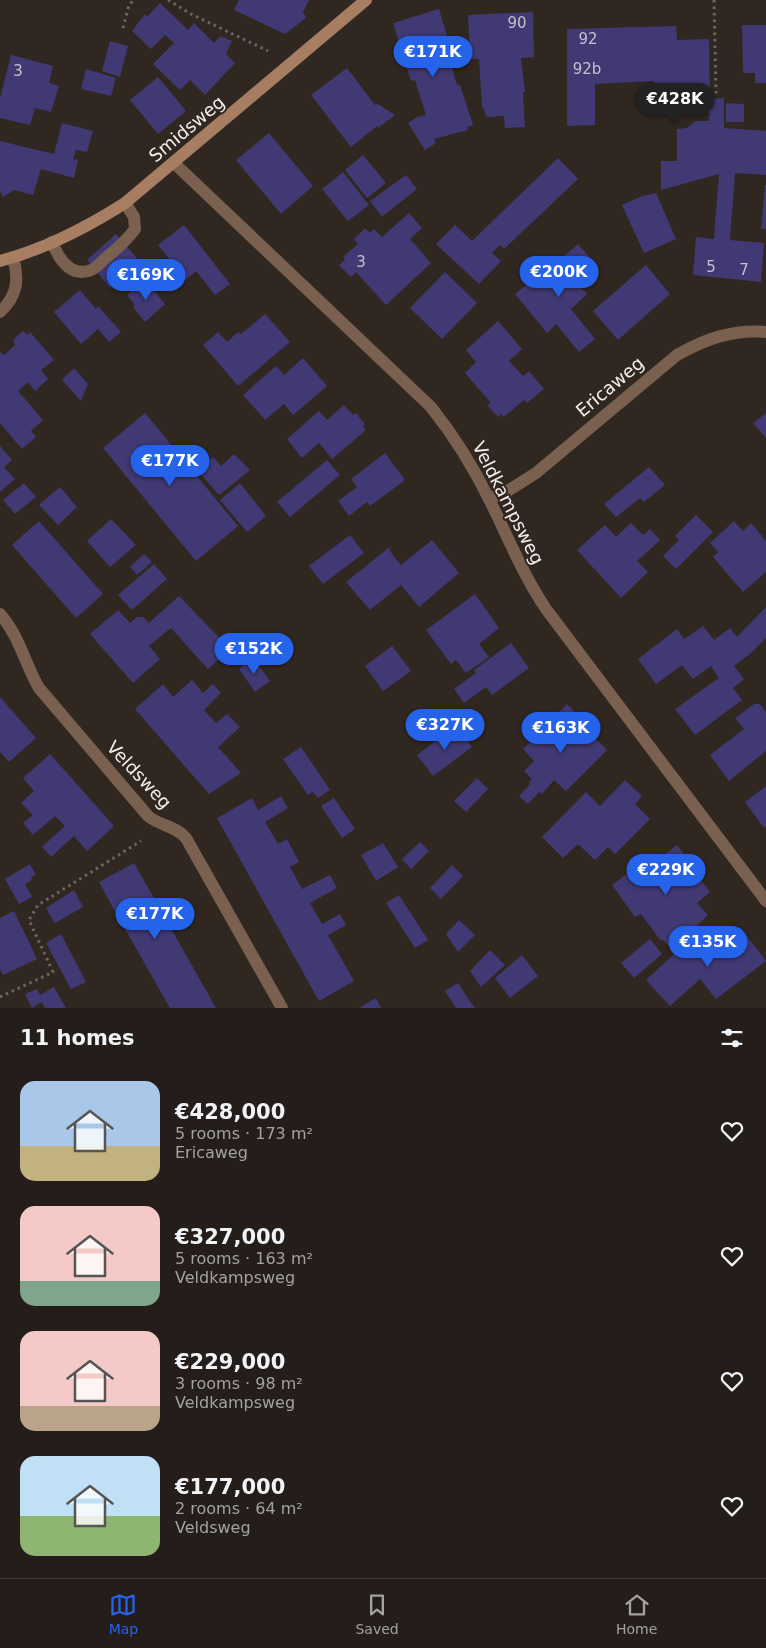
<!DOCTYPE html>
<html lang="en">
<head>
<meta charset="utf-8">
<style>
	:root { --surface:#251d19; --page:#2d2622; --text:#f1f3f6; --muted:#a3a2a2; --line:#423b38; --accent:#2563eb }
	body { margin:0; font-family:"DejaVu Sans",sans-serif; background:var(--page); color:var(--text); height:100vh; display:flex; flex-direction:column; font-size:19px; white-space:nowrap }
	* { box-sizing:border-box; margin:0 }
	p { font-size:16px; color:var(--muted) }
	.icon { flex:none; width:28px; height:28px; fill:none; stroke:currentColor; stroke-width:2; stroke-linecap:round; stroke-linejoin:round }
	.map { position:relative; height:1008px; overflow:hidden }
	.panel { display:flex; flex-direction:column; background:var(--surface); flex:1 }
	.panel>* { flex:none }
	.price { position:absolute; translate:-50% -42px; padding:0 11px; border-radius:18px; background:var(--accent); color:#fff; font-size:16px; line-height:32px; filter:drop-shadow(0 1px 2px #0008) }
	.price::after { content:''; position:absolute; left:50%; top:30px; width:15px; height:11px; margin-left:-8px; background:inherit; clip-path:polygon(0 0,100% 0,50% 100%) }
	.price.on { background:#222; color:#fff }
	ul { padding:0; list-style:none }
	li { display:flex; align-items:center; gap:15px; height:125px; padding:0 20px }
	li span { display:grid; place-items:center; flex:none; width:140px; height:100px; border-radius:15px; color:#555 }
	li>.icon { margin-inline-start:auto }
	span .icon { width:60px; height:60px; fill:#fffc; stroke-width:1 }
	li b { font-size:21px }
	h2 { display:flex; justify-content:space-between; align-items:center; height:60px; padding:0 20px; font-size:21px }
	.tabs { display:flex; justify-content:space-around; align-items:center; height:70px; border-top:1px solid var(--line); background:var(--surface); font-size:14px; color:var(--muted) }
	.tabs a { display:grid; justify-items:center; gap:2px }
	.tabs .on { color:var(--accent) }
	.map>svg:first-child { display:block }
	.building { fill:#403973 }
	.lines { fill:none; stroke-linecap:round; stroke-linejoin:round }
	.path { stroke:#6e6560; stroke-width:3; stroke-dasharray:2.5 4; stroke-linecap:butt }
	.service { stroke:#7a604f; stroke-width:12 }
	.minor { stroke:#7a604f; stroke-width:12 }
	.secondary { stroke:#a87e63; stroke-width:12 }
	.labels { text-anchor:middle; stroke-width:4; stroke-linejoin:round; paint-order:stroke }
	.number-label { font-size:15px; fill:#c7c0cc }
	.street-label { font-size:18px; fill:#f4ede9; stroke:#312721 }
</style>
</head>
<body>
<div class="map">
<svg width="766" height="1008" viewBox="0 0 766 1008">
	<rect width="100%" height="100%" fill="#312721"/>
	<g class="building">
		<polygon points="239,0 309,0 303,12 306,18 285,34 234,10"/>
		<polygon points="160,3 188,30 194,23 214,43 220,36 232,41 226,54 235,63 205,95 190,80 180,90 153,64 174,43 165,35 151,49 132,31 145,14 147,17"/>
		<polygon points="439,9 456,66 452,68 457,85 460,85 473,125 467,127 468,130 434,139 436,143 425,150 408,123 417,117 426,115 415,80 411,81 393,23"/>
		<polygon points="533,12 534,57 521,58 525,92 523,92 525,127 505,128 504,116 487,117 482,106 479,59 470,59 468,15"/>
		<polygon points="742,25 766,25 766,83 755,83 755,73 743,73"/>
		<polygon points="676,26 677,40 709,39 710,99 724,98 724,128 766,131 766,175 735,173 730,240 764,243 761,282 693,275 696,237 714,239 719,174 661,190 661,161 677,161 677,129 687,128 695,121 709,121 710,113 678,114 678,109 655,109 654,81 595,84 595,125 567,126 567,29"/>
		<polygon points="110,41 128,46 120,77 102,71"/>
		<polygon points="11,55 53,66 49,83 59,86 51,112 35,108 30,125 0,118 0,98"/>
		<polygon points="347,68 375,105 378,104 395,115 378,128 377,126 351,147 311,95"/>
		<polygon points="86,69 116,78 111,96 81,89"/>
		<polygon points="158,77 186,111 158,134 130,100"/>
		<polygon points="726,103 744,104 744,122 726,122"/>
		<polygon points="62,123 93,131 87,152 76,150 73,159 78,160 74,178 41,169 33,195 14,190 3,197 0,191 0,141 54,154"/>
		<polygon points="269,133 313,186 281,214 236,160"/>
		<polygon points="363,155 386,183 367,198 345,170"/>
		<polygon points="558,158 578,179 504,249 500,245 492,253 501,261 479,284 436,244 455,225 472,241"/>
		<polygon points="343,172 369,205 348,221 322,189"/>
		<polygon points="406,175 417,189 382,217 370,201"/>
		<polygon points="765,185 766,185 766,229 761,229"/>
		<polygon points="656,193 676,239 644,253 622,205 642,196"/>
		<polygon points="409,213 422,228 410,239 431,263 386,305 356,272 351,277 339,265 345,260 343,257 358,244 354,239 365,228 370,233 374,229 382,237"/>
		<polygon points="184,225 230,284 215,295 196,271 186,280 158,245"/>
		<polygon points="116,234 140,262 110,288 87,260"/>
		<polygon points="578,244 591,259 572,276 587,294 571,309 595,339 579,352 556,324 547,333 515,294 538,275 540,277"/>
		<polygon points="646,265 670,294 618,340 593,311"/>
		<polygon points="445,272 477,303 442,339 410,308"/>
		<polygon points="145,280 165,304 145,322 133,307 135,305 127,295"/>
		<polygon points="80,290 96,309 98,306 121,332 109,342 98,329 81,344 54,312"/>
		<polygon points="265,314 290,342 238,386 203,345 218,332 227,342 238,332 241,334"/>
		<polygon points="498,321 522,349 509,361 523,376 529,371 544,389 527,403 524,400 504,417 501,414 498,417 487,405 491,403 465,373 476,362 466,350"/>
		<polygon points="23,331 28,335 30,332 54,360 41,370 48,379 35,391 28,382 18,391 43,420 31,431 36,437 22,449 0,423 0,352 4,355 15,345 13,340"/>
		<polygon points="303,358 327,386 293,415 284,404 265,420 243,395 276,366 284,375"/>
		<polygon points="74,368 88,384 81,401 62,380"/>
		<polygon points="344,405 353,415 356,413 365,424 363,426 366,430 332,459 319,443 302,458 287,439 319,411 327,420"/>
		<polygon points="145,413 238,526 196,561 103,448"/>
		<polygon points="766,413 766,438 753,423"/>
		<polygon points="0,446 12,460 4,467 15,479 0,492"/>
		<polygon points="385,453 405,480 370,506 367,502 349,516 338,501 357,487 351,479"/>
		<polygon points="234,454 250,470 219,495 197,470 213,457 221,466"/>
		<polygon points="327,460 340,475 290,517 277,502"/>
		<polygon points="649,467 665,485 644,502 640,498 616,517 604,504"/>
		<polygon points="24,483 36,497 15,514 3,500"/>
		<polygon points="240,483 266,516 247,532 220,500"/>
		<polygon points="60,487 77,507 58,525 39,505"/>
		<polygon points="696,515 713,532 676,569 663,556 679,540 675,536"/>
		<polygon points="111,519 136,545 110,567 87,541"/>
		<polygon points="39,521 103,594 76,618 12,545"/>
		<polygon points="734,521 743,531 751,523 766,541 766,572 743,592 713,557 718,552 710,543"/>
		<polygon points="631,523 643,535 650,529 660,540 637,561 648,572 621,598 577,550 605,525 616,537"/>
		<polygon points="350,535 364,553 323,584 309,566"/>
		<polygon points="432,540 459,573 419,607 401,585 370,610 346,582 391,546 389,550 401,565"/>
		<polygon points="144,554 152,562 137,575 130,567"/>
		<polygon points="154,564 167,579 132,610 118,595"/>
		<polygon points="475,594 499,628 479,644 489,657 466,673 456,660 451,664 426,630"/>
		<polygon points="179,596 230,649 208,669 171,628 149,646 160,659 133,683 90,634 118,610 130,623 137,617 143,617 149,623"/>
		<polygon points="766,607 766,638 751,653 734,666 744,679 733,688 742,700 695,735 675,709 719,678 711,666 693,679 682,665 656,684 638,659 677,629 684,639 703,626 714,640 730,628 737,637"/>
		<polygon points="511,643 529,668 492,695 486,687 464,703 454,689 476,673 474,670"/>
		<polygon points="392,646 411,671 383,691 365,666"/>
		<polygon points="253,658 270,681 255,692 239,669"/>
		<polygon points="192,680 203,693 213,684 221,693 204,710 216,723 227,714 240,727 218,747 241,773 209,794 135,709 163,684 173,697"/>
		<polygon points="0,697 36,738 9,762 0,752"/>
		<polygon points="567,704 589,726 586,729 607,750 566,791 554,780 542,794 539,792 528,804 519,796 530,784 529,782 532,779 524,771 534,761 523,749"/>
		<polygon points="754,704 760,704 766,712 766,751 729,781 710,755 744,729 735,718"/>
		<polygon points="456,726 472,747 433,776 417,755"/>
		<polygon points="301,747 330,790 318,798 313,792 308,795 283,759"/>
		<polygon points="50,754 114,826 87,851 74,836 51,857 42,847 65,826 55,816 33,835 23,823 33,815 21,803 34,791 23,778"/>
		<polygon points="477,778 488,789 466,812 454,801"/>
		<polygon points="625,780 642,796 635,804 650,819 615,854 608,847 595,860 578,844 563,858 542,837 586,792 600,806"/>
		<polygon points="766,786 766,826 764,828 745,802"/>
		<polygon points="281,796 288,808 265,822 278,844 287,839 299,862 290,867 302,889 330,875 337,888 310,903 322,924 340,914 346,925 328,935 354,981 319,1001 217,818 252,798 258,810"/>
		<polygon points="334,798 355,829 342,838 321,806"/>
		<polygon points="420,842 429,851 411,869 402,859"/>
		<polygon points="383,843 398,867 376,881 361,855"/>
		<polygon points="677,845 698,872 696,873 710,892 697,903 708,915 672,949 662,939 661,941 641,914 635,917 612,885 639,865 643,871"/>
		<polygon points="134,863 147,886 216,1008 170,1008 112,906 99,882"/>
		<polygon points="30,864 36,875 31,877 32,880 25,884 32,897 19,904 5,879"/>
		<polygon points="452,865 463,876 441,899 430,888"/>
		<polygon points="74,890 83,907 55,923 46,908"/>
		<polygon points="399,895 428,940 415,948 386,903"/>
		<polygon points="14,911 37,959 3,975 0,969 0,918"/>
		<polygon points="459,920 475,935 458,952 446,934"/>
		<polygon points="740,927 766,961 716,999 700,979 670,1006 646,980 684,945 697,959"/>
		<polygon points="61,934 86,982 71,989 46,943"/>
		<polygon points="650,939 662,954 634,978 621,963"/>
		<polygon points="490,950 505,965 481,987 470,971"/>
		<polygon points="522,955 538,976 510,998 495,978"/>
		<polygon points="458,983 465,994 475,1008 456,1008 445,991"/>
		<polygon points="54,987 66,1008 45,1008 42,1002 32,1008 25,994 37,989 40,995"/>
		<polygon points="376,998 381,1008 359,1008"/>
	</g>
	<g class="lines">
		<g class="path">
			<polyline points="168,0 191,14 268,51"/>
			<polyline points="714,0 716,95"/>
			<polyline points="123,28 129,5 134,0"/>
			<polyline points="0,997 53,972 29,920 38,905 141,841"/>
		</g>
		<path class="service" d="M52,242c6,15 17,34 36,29 7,-1 14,-10 19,-14 11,-9 20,-17 28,-28l-1,-12 -9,-14"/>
		<g class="minor">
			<path d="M174,163l257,244c23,29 43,61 59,94 18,36 33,74 56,108l220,292"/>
			<path d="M0,312c18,-17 19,-32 13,-55"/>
			<path d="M489,499l17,-7 30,-19 141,-118c28,-16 56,-26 89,-23"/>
			<path d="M0,614c19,21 25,50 39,74l109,128c12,10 28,10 38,22l96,170"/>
		</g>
		<path class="secondary" d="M0,261c45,-12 86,-33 125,-58l241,-203"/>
	</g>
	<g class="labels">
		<g class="number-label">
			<text x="517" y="28">90</text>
			<text x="588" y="44">92</text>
			<text x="587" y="74">92b</text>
			<text x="18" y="76">3</text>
			<text x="361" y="267">3</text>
			<text x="711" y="272">5</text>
			<text x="744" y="275">7</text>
		</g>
		<g class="street-label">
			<text transform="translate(187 129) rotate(-40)" y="6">Smidsweg</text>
			<text transform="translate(610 387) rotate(-40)" y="6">Ericaweg</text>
			<text transform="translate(508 503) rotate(63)" y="6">Veldkampsweg</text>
			<text transform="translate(139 775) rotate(47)" y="6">Veldsweg</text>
		</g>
	</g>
</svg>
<b class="price" style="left:433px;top:78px">€171K</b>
<b class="price on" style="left:675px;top:125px">€428K</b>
<b class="price" style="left:559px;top:298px">€200K</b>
<b class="price" style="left:146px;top:301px">€169K</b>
<b class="price" style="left:170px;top:487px">€177K</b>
<b class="price" style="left:254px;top:675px">€152K</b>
<b class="price" style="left:445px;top:751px">€327K</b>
<b class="price" style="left:561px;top:754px">€163K</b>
<b class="price" style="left:666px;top:896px">€229K</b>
<b class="price" style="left:155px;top:940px">€177K</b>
<b class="price" style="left:708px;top:968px">€135K</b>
</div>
<section class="panel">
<h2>11 homes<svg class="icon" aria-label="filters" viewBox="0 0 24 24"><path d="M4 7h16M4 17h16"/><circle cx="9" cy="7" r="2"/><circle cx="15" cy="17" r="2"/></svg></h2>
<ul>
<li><span style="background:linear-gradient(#a9c7e8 65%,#c2b280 0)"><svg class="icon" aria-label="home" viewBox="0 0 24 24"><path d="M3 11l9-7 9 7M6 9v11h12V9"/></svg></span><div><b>€428,000</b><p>5 rooms · 173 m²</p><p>Ericaweg</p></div><svg class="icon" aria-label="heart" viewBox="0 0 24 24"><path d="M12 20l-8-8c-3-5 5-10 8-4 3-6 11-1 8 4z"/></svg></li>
<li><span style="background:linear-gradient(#f6c9c9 75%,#7fa58c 0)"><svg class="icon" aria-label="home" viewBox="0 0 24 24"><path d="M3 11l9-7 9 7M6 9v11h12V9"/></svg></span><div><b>€327,000</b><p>5 rooms · 163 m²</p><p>Veldkampsweg</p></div><svg class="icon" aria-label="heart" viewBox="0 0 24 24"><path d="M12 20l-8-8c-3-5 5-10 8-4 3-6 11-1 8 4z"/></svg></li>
<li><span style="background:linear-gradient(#f6c9c9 75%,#b9a48a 0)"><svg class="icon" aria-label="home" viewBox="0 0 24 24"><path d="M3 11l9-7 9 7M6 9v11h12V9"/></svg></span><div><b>€229,000</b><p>3 rooms · 98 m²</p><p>Veldkampsweg</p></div><svg class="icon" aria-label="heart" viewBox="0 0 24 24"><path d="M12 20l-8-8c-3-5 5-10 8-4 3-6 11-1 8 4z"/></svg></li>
<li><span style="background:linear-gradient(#bfe0f5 60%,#8fb573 0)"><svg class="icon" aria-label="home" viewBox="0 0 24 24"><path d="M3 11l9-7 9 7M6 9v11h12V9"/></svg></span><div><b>€177,000</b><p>2 rooms · 64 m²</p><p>Veldsweg</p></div><svg class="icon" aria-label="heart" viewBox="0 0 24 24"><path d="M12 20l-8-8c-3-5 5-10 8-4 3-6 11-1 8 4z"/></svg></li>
</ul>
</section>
<nav class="tabs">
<a class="on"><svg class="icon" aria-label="map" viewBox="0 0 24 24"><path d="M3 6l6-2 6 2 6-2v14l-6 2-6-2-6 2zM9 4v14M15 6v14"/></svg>Map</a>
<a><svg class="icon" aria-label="saved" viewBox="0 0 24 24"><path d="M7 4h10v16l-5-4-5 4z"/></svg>Saved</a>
<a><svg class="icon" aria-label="home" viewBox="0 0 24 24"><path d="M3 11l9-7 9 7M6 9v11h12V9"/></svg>Home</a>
</nav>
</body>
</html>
